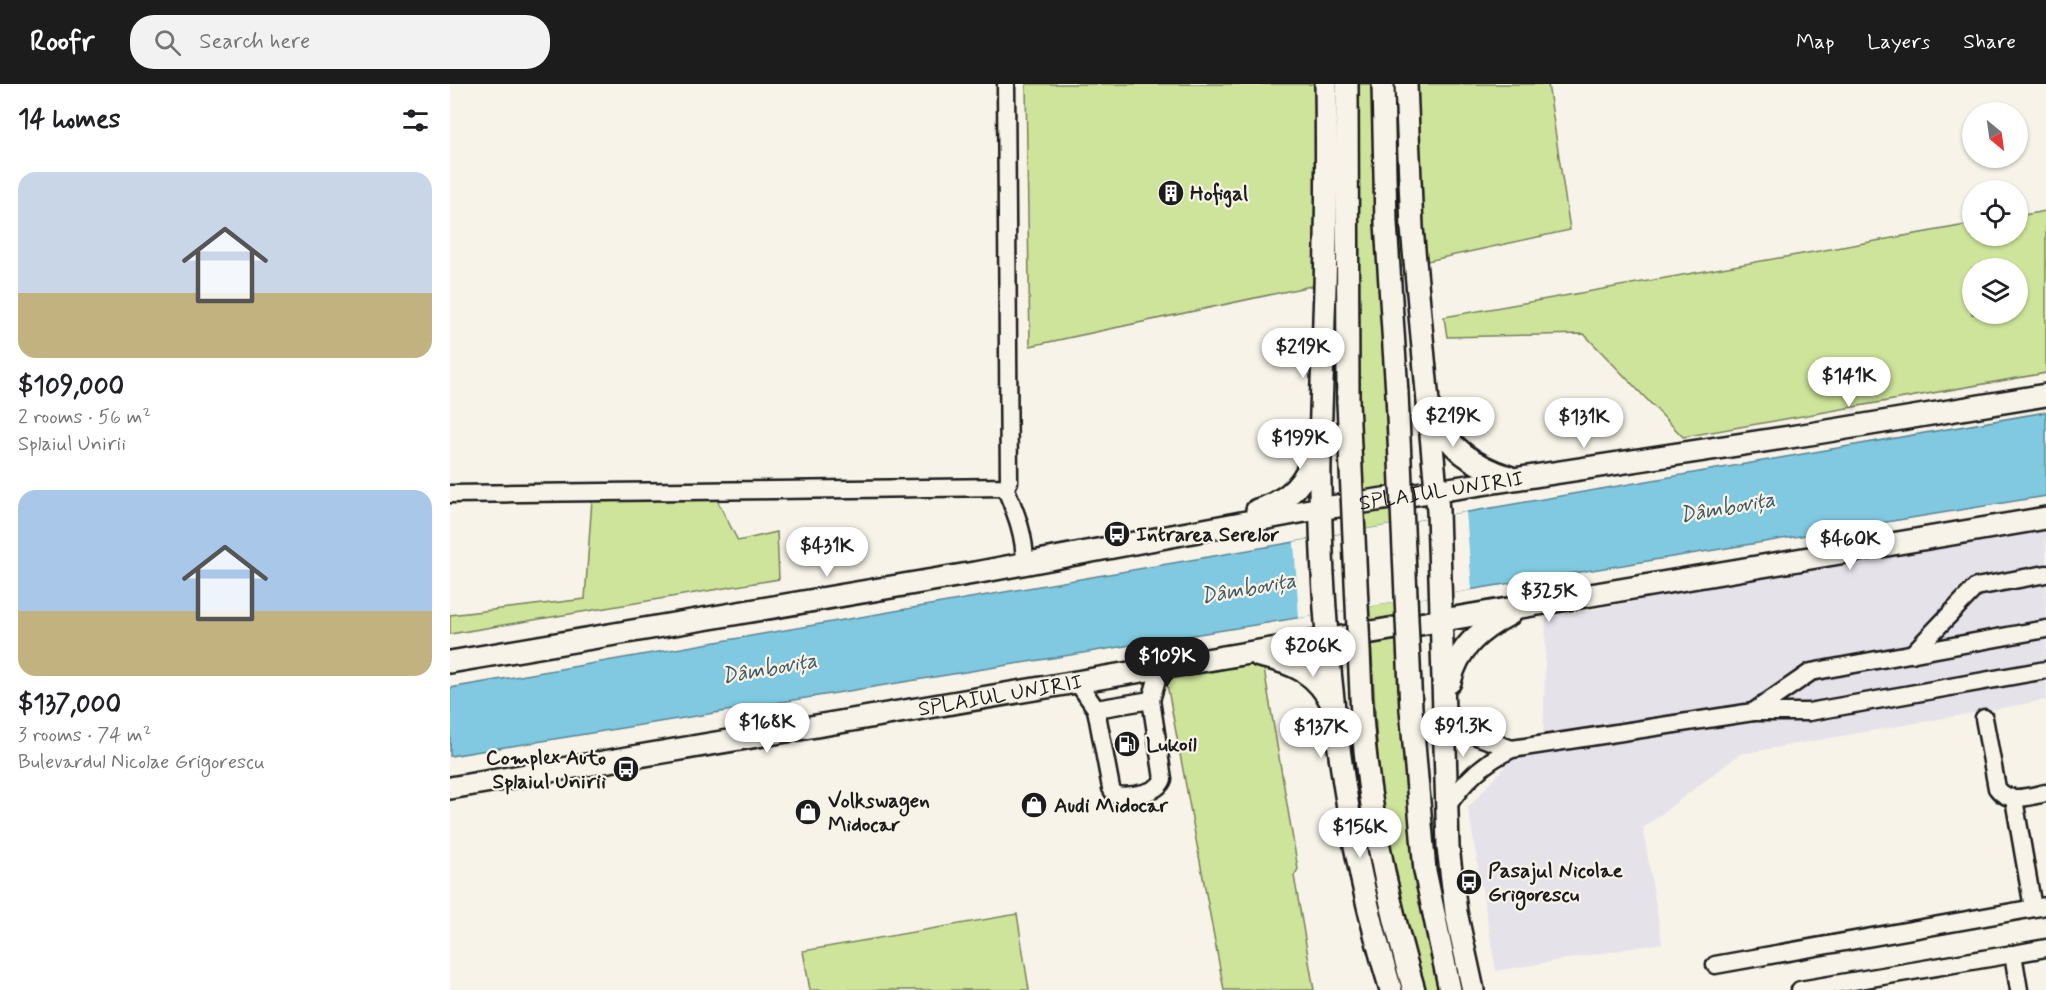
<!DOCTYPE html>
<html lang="en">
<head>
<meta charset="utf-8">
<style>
	:root { --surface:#fff; --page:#f2f2f2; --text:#202124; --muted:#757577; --accent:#1c1c1c }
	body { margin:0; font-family:Mynerve,sans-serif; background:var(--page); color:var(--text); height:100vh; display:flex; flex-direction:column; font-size:22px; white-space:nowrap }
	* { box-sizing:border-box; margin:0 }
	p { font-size:20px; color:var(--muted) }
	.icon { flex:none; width:33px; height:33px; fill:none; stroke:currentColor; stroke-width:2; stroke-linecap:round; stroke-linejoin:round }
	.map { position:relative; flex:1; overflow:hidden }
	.side { display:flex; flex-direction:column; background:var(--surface); width:450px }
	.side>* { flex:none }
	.needle { width:39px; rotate:151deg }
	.tools { position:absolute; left:1512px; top:18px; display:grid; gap:12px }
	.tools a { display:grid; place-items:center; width:66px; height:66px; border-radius:50%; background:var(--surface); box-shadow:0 2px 4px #0004; font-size:30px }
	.price { position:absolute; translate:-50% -51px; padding:0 14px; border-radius:21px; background:#fff; color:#222; font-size:20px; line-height:39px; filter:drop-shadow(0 2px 3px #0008) }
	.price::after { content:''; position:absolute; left:50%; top:36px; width:18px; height:14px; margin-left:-9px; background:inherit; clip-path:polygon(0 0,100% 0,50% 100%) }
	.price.selected { background:var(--accent); color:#fff }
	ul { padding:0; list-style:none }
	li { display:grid; align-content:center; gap:12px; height:318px; padding:0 18px }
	li span { display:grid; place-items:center; height:186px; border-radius:18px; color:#555 }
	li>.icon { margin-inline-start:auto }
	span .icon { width:108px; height:108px; fill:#fffc; stroke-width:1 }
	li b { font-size:26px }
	h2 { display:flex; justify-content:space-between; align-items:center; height:72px; padding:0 18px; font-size:26px }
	header { display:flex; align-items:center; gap:36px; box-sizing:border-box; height:84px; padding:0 30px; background:var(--accent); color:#fff }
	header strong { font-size:28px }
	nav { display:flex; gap:33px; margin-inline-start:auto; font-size:21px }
	.search { width:420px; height:54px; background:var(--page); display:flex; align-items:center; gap:15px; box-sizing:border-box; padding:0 21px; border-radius:24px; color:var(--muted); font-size:22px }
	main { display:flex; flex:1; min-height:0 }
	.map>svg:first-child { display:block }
	.built { fill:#e5e2ea }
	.green { fill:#cee49a; stroke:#75805b; stroke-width:1.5; fill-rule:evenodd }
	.water { fill:#80c9e1; stroke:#588492; stroke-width:1.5 }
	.pier { fill:#f7f3e8 }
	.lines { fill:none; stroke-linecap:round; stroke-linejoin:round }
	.minor-casing { stroke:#1c1c1c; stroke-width:21 }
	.major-casing { stroke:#1c1c1c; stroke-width:26 }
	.minor { stroke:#f7f3e8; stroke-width:16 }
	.major { stroke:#f7f3e8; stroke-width:21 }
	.major-bridge-casing { stroke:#1c1c1c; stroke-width:26; stroke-linecap:butt }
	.major-bridge { stroke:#f7f3e8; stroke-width:21 }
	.labels { text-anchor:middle; stroke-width:4.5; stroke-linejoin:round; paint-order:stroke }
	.poi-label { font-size:21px; font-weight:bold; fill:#1c1c1c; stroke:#f7f3e8; text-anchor:start }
	.street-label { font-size:21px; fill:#1c1c1c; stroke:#f7f3e8 }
	.water-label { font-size:22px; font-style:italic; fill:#3f5961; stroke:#f7f3e8 }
</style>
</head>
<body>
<header>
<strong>Roofr</strong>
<div class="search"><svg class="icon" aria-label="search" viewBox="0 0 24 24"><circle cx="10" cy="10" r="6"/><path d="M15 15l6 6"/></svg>Search here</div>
<nav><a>Map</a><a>Layers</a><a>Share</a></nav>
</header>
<main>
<section class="side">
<h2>14 homes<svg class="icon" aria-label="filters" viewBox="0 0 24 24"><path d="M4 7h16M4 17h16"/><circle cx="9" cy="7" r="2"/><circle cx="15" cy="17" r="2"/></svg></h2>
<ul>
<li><span style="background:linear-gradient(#c9d6e8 65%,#c2b280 0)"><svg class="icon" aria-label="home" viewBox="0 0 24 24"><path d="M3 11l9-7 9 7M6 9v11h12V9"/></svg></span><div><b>$109,000</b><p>2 rooms · 56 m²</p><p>Splaiul Unirii</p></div></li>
<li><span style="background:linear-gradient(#a9c7e8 65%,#c2b280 0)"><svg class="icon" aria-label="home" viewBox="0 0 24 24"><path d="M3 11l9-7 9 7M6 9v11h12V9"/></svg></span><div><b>$137,000</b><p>3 rooms · 74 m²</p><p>Bulevardul Nicolae Grigorescu</p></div></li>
</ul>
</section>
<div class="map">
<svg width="1596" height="906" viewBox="0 0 1596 906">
	<rect width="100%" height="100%" fill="#f7f3e8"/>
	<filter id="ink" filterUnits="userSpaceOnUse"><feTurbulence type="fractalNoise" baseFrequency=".0167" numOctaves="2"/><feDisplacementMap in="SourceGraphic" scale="12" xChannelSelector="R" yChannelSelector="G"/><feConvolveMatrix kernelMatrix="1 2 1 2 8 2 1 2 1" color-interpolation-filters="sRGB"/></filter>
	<g filter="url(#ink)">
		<polygon class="built" points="1596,441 1596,616 1290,670 1193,744 1212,859 1046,887 1018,724 1061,675 1093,668 1096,534 1183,518 1233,502"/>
		<g class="green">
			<polygon points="576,0 1098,0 1120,146 931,187 993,906 972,906 948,817 930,713 910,360 908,192 580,262"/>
			<path d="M1596,127v162l-363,64 -99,-103 -137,3 -3,-20 528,-93v12h46v-20zM1522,184h46v46h-46z"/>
			<polygon points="266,414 288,457 327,448 329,495 0,550 0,531 135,515 142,415"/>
			<polygon points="813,579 848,785 844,792 864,906 774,906 717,600 719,595"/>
			<polygon points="567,830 579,906 360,906 353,867"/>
		</g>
		<polygon class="water" points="1596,328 1596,412 0,672 0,604"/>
		<polygon class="pier" points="1016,428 1022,506 849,534 844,458"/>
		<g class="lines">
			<defs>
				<g id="minor">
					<path d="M555,403c11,26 20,48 20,77"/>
					<polyline points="0,410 555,403 559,398 556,0"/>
					<polyline points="1462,570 1526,503 1596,490"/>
					<polyline points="628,599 646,625 701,616 710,585"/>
					<path d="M646,625l15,79 4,7c14,2 43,-1 48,-16l-12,-79"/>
					<polyline points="994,625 1029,653 1062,665"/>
					<polyline points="1303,628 1359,628 1596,586"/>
					<path d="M1534,634l13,70c12,17 32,8 49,5"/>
					<polyline points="1564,715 1583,824"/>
					<path d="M996,724c17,-26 37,-46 66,-59l241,-37 58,-40 235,-43"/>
					<polyline points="1265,881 1596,822"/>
					<polyline points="1350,906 1563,870"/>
					<polyline points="1569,906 1563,870 1596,864"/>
				</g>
				<g id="major">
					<path d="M876,0c1,78 1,156 -2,234 -1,56 -5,113 -4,170 3,168 21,341 71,502"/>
					<polyline points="897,0 898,318"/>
					<polyline points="933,0 936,139 947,309"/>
					<polyline points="956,0 962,144 988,427 998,763 1006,828 1023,906"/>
					<path d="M981,330c18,33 42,52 78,63"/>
					<path d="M807,426c33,-10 49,-27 58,-60"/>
					<path d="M809,572c35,7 58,17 74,50"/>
					<path id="s1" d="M0,578l530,-90 325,-61 511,-78 230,-38"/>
					<path d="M1000,598c8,-35 30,-52 60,-68"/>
					<polyline points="961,625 975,787 1000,906"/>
					<path d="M912,633c7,94 25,183 52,273"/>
					<path id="s2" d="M0,704l1596,-270"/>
				</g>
			</defs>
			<use href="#minor" class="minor-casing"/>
			<use href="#major" class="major-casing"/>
			<use href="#minor" class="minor"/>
			<use href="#major" class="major"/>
			<defs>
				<g id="major-bridge">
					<polyline points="947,309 961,625"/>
					<polyline points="898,318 912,633"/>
				</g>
			</defs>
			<use href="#major-bridge" class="major-bridge-casing"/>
			<use href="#major-bridge" class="major-bridge"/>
		</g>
	</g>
	<defs>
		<symbol id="building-disc" viewBox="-11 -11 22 22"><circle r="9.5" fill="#1c1c1c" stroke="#f7f3e8"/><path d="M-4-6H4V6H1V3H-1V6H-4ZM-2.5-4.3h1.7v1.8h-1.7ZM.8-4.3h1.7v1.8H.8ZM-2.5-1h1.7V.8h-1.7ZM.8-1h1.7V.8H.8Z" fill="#fff"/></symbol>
		<symbol id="bus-disc" viewBox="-11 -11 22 22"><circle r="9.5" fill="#1c1c1c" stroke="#f7f3e8"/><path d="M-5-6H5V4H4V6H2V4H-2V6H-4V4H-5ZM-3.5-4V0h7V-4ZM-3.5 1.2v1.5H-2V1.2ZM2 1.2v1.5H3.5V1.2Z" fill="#fff"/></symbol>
		<symbol id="fuel-disc" viewBox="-11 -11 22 22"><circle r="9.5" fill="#1c1c1c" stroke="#f7f3e8"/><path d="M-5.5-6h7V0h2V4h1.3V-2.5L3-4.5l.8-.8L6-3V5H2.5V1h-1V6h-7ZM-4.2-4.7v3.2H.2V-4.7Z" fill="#fff"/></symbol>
		<symbol id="shop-disc" viewBox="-11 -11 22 22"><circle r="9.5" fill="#1c1c1c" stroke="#f7f3e8"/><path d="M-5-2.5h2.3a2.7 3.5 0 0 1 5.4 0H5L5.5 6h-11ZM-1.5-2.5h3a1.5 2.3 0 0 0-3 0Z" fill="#fff"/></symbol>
	</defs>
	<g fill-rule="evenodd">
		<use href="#building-disc" x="706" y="94" width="30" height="30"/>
		<use href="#bus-disc" x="652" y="435" width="30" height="30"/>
		<use href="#fuel-disc" x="662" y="645" width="30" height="30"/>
		<use href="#bus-disc" x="161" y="670" width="30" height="30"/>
		<use href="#shop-disc" x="569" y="706" width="30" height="30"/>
		<use href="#shop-disc" x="343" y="713" width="30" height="30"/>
		<use href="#bus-disc" x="1004" y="783" width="30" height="30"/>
	</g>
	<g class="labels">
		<g class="poi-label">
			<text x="740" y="116">Hofigal</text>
			<text x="686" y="457">Intrarea Serelor</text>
			<text x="696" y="667">Lukoil</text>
			<text x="156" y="680" text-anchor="end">Complex Auto<tspan x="156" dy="24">Splaiul Unirii</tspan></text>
			<text x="378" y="723">Volkswagen<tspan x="378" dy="24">Midocar</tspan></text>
			<text x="604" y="728">Audi Midocar</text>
			<text x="1038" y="793">Pasajul Nicolae<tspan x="1038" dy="24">Grigorescu</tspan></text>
		</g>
		<g class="street-label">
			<text dy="7" stroke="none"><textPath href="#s1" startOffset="1006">SPLAIUL UNIRII</textPath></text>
			<text dy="7" stroke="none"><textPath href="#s2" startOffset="558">SPLAIUL UNIRII</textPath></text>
		</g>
		<g class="water-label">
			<text transform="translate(1277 422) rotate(-10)" y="8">Dâmbovița</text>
			<text transform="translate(798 503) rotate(-10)" y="8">Dâmbovița</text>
			<text transform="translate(319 583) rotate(-10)" y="8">Dâmbovița</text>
		</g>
	</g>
</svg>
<div class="tools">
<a><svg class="needle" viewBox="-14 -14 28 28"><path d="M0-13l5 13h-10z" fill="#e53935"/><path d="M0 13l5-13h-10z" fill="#757577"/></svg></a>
<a><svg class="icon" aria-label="locate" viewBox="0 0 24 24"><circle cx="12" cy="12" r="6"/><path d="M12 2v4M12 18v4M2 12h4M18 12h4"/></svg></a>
<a><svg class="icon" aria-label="layers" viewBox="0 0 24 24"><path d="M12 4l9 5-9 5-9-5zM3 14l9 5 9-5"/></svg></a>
</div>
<b class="price" style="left:853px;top:295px">$219K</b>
<b class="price" style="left:1399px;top:324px">$141K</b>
<b class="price" style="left:1003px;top:364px">$219K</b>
<b class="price" style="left:1134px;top:365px">$131K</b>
<b class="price" style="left:850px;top:386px">$199K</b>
<b class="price" style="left:1400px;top:487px">$460K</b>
<b class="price" style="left:377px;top:494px">$431K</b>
<b class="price" style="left:1099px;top:539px">$325K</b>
<b class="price" style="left:863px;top:594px">$206K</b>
<b class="price selected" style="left:717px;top:604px">$109K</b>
<b class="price" style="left:317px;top:670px">$168K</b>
<b class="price" style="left:1013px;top:674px">$91.3K</b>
<b class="price" style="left:871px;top:675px">$137K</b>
<b class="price" style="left:910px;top:775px">$156K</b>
</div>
</main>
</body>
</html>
